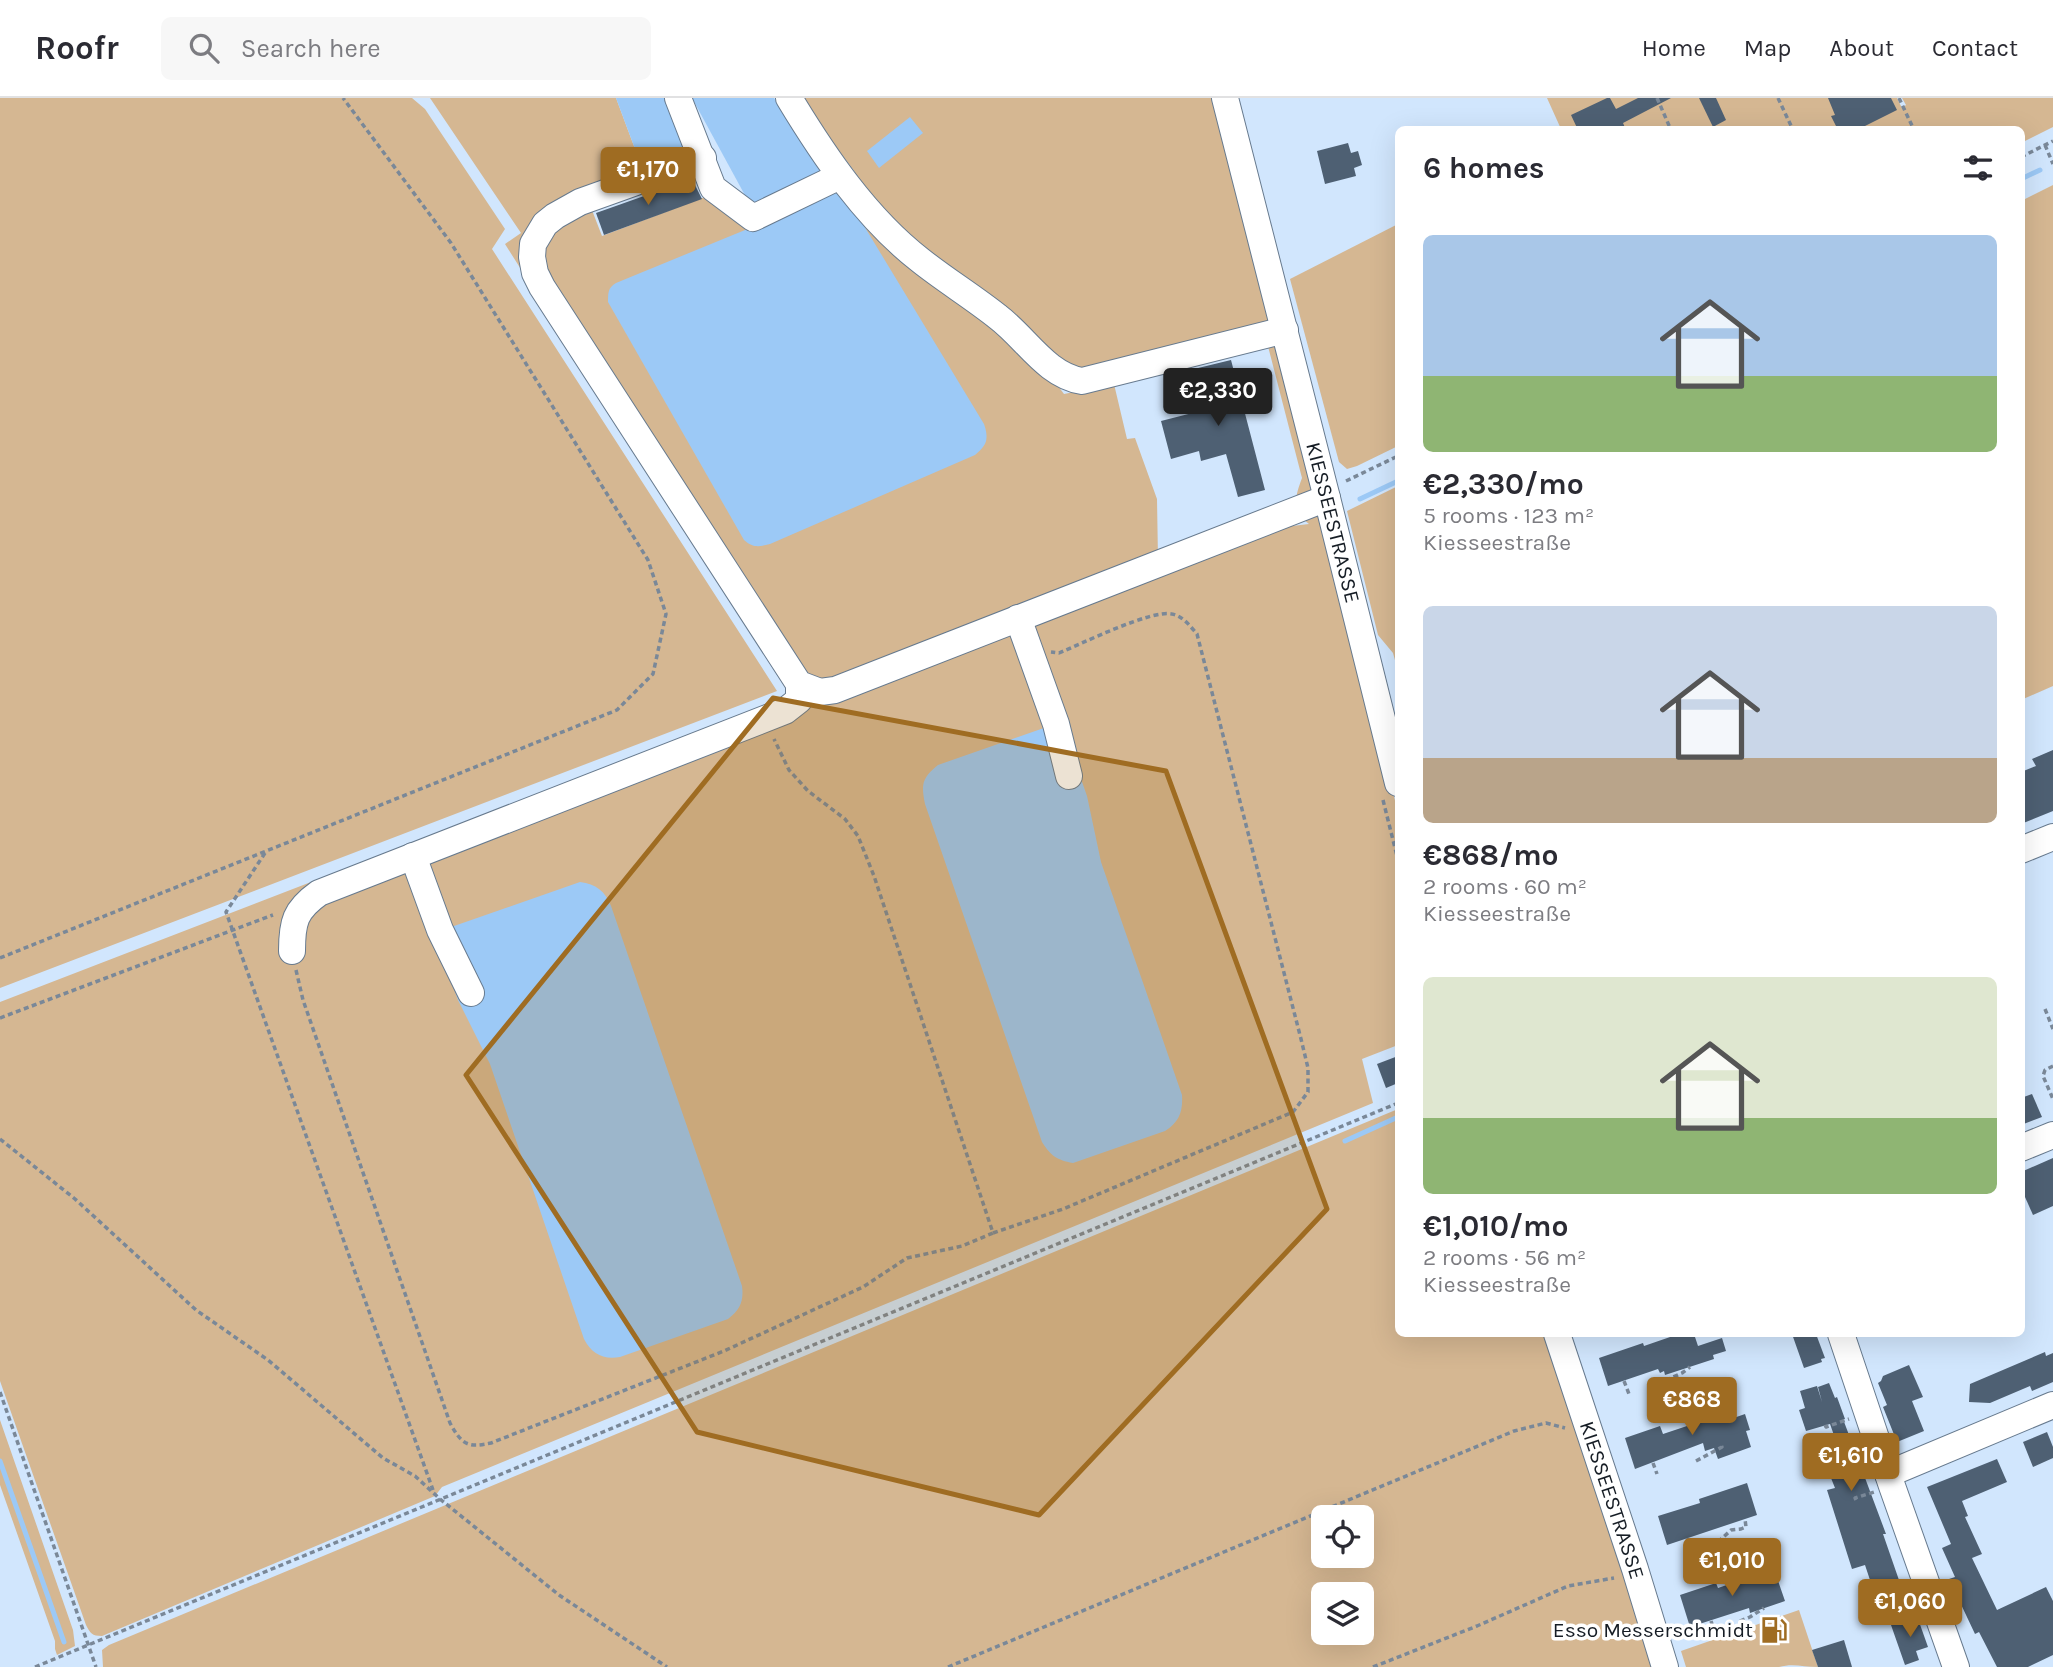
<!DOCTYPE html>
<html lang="en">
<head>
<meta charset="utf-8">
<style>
	:root { --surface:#fff; --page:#f7f7f7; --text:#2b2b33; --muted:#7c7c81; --line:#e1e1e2; --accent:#9f6c22 }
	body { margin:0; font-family:Karla,sans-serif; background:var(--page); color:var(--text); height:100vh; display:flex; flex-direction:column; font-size:26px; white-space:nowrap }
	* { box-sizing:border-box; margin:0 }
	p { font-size:23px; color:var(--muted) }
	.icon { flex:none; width:38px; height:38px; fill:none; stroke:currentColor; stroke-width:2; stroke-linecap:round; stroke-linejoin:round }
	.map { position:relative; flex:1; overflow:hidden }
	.drawer { position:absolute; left:1395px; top:28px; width:630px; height:1211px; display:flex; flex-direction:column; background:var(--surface); border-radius:10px; box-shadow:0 7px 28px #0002 }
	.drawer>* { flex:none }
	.buttons { position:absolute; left:1311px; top:1407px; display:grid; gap:14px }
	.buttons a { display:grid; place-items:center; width:63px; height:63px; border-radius:10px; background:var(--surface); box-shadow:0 7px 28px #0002; font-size:35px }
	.price { position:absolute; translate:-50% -60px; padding:0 16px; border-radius:7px; background:var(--accent); color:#fff; font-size:23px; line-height:46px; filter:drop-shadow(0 2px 4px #0008) }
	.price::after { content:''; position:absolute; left:50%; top:42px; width:21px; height:16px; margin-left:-10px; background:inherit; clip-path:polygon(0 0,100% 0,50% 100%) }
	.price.current { background:#222; color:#fff }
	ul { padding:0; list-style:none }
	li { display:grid; align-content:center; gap:14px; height:371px; padding:0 28px }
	li span { display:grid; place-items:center; height:217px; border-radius:10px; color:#555 }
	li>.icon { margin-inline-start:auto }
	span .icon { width:126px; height:126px; fill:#fffc; stroke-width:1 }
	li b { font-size:30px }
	h2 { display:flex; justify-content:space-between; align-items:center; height:84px; padding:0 28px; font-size:30px }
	header { display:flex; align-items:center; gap:42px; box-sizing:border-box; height:98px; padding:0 35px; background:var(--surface); border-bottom:2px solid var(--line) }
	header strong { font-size:33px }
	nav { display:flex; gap:38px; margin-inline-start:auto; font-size:24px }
	.search { width:490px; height:63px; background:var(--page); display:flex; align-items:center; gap:18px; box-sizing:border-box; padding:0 24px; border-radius:10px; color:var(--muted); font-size:26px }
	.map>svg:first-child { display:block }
	.green { fill:#d5b792; fill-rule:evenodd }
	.water { fill:#9cc9f6 }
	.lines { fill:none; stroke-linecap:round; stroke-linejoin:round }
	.stream { stroke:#9cc9f6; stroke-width:5 }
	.building { fill:#4e6073 }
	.minor-casing { stroke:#677a8e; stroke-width:28 }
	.path { stroke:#7a8898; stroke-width:3.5; stroke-dasharray:5 3.5; stroke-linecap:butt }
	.minor { stroke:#fff; stroke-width:26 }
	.marked { fill:#9f6c22; fill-opacity:0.2; stroke:#9f6c22; stroke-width:5; stroke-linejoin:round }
	.labels { text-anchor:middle; stroke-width:7; stroke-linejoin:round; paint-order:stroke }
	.street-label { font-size:21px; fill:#161d25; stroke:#fff }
	.poi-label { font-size:21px; fill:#161d25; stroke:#fff; text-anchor:end }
</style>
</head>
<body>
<header>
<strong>Roofr</strong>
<div class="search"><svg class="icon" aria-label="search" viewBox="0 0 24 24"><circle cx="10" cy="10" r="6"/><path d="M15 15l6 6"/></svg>Search here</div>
<nav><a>Home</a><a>Map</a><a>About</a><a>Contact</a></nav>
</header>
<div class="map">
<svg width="2053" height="1569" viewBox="0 0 2053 1569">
	<rect width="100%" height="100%" fill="#d1e6fd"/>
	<g class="green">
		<polygon points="0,0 412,0 425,11 505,131 492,151 777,593 0,890"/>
		<path d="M430,0h186l28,75c-32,14 -103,36 -117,69 -4,9 -1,19 0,28l268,417c0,10 -3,14 -10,21l-473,184 -15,11 -7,16 -1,31 6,-2c2,-20 6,-37 22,-50l94,-37 23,71 9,-3 -18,-55v-18l366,-142 11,-12 2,-10 17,5 13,-2 168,-67c6,0 12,1 16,5 11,13 28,73 34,92l9,-2c-8,-32 -38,-77 -22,-109l251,-95 2,7 17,-2c-18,-14 -14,-27 -7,-46l-39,-151 -193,45 -52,-44 -85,-63 -30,-27 -25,-25 -29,-36 6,-5 -16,-21 -8,4 -11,-13 -27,-44h427l109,428 69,287v232l-36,14 11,44 -931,384 -7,9 -333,140c-10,0 -12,-3 -16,-11l-86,-244v-379l791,-305 -286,-453 16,-11z"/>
		<polygon points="1547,0 1897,0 1902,10 1906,7 1902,0 2053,0 2053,29 2021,45 2021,32 1561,31"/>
		<polygon points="837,87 1052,280 1064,296 1114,286 1127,341 1135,340 1157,401 1158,461 845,585 809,586 548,190 542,139 590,107 602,138 710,97 752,124"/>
		<polygon points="2053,87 2053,588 2021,602 2021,103"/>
		<polygon points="1398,126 1398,348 1357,368 1347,371 1339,364 1290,181"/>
		<polygon points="1398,388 1398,573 1393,555 1378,537 1347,413"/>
		<path d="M1398,1011v225h150l109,333h-1554l-1,-17 7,-5zM1323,1419h39v39h-39zM1323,1496h39v39h-39z"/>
		<polygon points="0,1322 73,1532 75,1548 57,1557 55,1551 55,1543 0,1387"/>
		<path d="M1799,1512l19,57c-15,0 -25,-4 -39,0h-93l-5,-16z"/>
	</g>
	<g class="water">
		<polygon points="616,0 672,0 692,52 644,75"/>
		<polygon points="692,0 774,0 825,79 753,112"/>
		<polygon points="910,19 923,35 879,70 867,53"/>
		<path d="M835,95l7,2 7,6 135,223c5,15 3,21 -9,31l-205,89c-11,3 -17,4 -26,-4l-136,-238c0,-10 0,-14 8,-19z"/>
		<path d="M1061,624l26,74 14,66 81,233c1,17 -3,27 -17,36l-92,32c-16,-3 -22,-7 -31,-21l-117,-338c-4,-20 -3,-26 13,-39z"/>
		<path d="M580,784c16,2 25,9 31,24l131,380c2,15 -2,24 -14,33l-108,38c-17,3 -28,-3 -36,-18l-94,-275 -32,-64 -24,-67z"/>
	</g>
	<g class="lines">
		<g class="stream">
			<polyline points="2021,81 2040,72"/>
			<polyline points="1360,401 1398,383"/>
			<polyline points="1345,1043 1398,1019"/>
			<polyline points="0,1363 64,1544"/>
		</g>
	</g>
	<g class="building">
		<polygon points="1607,0 1610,0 1616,11 1638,0 1671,0 1623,25 1626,32 1578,32 1571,17"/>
		<polygon points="1699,0 1716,0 1726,22 1713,29"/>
		<polygon points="1828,0 1891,0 1897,12 1865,28 1867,32 1838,32 1831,18 1835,17"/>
		<polygon points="1348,45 1351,55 1358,53 1362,67 1354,70 1356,78 1325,86 1317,53"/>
		<polygon points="692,81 702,101 604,137 596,115"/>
		<polygon points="1231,262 1265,392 1238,399 1226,356 1201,363 1199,353 1171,361 1161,323 1204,312 1194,271"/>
		<polygon points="2053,652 2053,713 2021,726 2021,674 2036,668 2032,661"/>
		<polygon points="1398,958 1398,985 1386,990 1377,966"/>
		<polygon points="2032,996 2042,1019 2021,1027 2021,1000"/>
		<polygon points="2053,1060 2053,1108 2033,1117 2021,1090 2021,1074"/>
		<polygon points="1672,1236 1694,1236 1698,1248 1722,1240 1726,1253 1713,1257 1714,1261 1665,1277 1664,1273 1660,1275 1658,1271 1608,1288 1599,1260 1643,1245 1644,1248 1673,1238"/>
		<polygon points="1792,1236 1816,1236 1825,1260 1821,1261 1822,1264 1804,1270"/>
		<polygon points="2045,1254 2046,1258 2053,1255 2053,1284 2032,1293 2030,1288 1990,1305 1969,1304 1970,1286"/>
		<polygon points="1909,1267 1923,1299 1912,1303 1924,1333 1897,1344 1883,1309 1887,1307 1878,1285 1881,1283 1883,1278"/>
		<polygon points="1829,1285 1835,1300 1837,1299 1845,1321 1843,1321 1886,1436 1883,1436 1900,1485 1874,1494 1865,1467 1852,1471 1827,1392 1835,1390 1831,1380 1837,1378 1831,1364 1842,1360 1830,1326 1806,1333 1799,1312 1805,1310 1800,1293 1817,1288 1822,1304 1818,1289"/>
		<polygon points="1718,1304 1725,1323 1745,1316 1750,1332 1746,1333 1751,1349 1718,1361 1714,1350 1705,1353 1703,1345 1635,1371 1625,1340 1660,1328 1663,1336 1696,1325 1692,1313"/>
		<polygon points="2047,1334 2053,1349 2053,1360 2033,1369 2023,1344"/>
		<polygon points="1997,1361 2007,1384 1962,1403 1968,1418 1965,1419 1982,1456 1972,1460 1997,1512 2046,1489 2053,1503 2053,1557 2028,1569 1997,1569 1979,1534 1975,1536 1949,1481 1955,1479 1942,1450 1951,1446 1927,1389"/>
		<polygon points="1747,1385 1757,1417 1667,1447 1658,1418 1700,1405 1699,1401"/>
		<polygon points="1774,1471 1785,1503 1750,1515 1749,1510 1690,1529 1680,1497 1716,1485 1718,1490"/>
		<polygon points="1917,1518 1928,1549 1916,1553 1919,1562 1905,1567 1891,1527"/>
		<polygon points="1844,1542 1852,1569 1818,1569 1812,1552"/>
	</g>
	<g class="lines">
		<defs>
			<g id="minor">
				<polyline points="678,0 713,90 753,120 840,78"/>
				<path d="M789,0c35,58 77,120 131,162 25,20 53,37 78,57 28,21 48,58 84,64l203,-51"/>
				<path id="s1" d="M1225,0l102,400 71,285"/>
				<polyline points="703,60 580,104 555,118 545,126 533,146 532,159 535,175 542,189 799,586 820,594 835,592 1327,400"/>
				<polyline points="1018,520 1056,626 1069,678"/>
				<polyline points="2021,752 2053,739"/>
				<polyline points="413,758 440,832 471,895"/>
				<path d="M292,853c0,-29 3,-41 27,-58l466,-182 14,-11v-16"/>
				<polyline points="2021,1050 2053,1037"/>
				<path id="s2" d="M1557,1236l78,235 30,98"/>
				<polyline points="1841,1236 1892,1388 1956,1569"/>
				<polyline points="1888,1376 2053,1307"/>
			</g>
		</defs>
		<use href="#minor" class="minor-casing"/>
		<g class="path">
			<polyline points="1657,0 1671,32"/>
			<polyline points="1778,0 1793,32"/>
			<polyline points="1899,0 1914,32"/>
			<polyline points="2045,47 2053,66"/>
			<polyline points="2021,59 2053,43"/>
			<polyline points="1346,383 1398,358"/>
			<polyline points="1383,702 1398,762"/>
			<polyline points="265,755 226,814 433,1392"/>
			<polyline points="0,860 617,612 653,576 666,516 648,462 451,145 343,0"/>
			<path d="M296,872l7,30 147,423c12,22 18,25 41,20l233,-92 139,-64 44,-29 55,-12 31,-13 -119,-357 -16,-40 -13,-17 -37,-28 -19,-21 -15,-31"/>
			<polyline points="2045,911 2053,931"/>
			<polyline points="0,920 273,817"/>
			<polyline points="2053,968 2045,972 2043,978 2053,1001"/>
			<polyline points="0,1041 75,1101 196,1212 268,1262 383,1360 415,1378 440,1401 559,1497 667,1569"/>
			<path d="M993,1135l70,-24 230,-97 15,-20v-24l-7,-29 -104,-405c-7,-8 -14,-18 -25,-20 -20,-5 -91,30 -113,39l-8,-1"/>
			<polyline points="1624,1283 1629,1296"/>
			<polyline points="1658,1286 1682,1275 1690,1269"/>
			<polyline points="0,1294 96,1569"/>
			<polyline points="1825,1327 1826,1329 1849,1321"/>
			<polyline points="1696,1363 1722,1349 1721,1347"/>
			<polyline points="1653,1365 1657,1376"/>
			<polyline points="1856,1402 1855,1400 1874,1394"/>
			<polyline points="1687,1440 1691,1453"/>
			<polyline points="1718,1444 1731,1432 1741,1431 1746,1429 1745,1421"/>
			<polyline points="1711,1523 1714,1532"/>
			<polyline points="1740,1523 1750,1519 1764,1510"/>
			<polyline points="35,1569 1398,1005"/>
			<polyline points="948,1569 1514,1333 1546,1325 1565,1330"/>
			<polyline points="1373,1569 1477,1528 1568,1488 1614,1480"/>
		</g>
		<use href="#minor" class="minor"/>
	</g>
	<path class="marked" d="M773,600l393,73 161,438 -288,306 -342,-83 -231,-357z"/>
	<defs>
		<symbol id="fuel-bare" viewBox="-9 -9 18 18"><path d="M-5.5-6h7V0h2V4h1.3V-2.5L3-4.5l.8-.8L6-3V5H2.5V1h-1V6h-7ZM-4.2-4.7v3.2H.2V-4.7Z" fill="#9f6c22" stroke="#fff" stroke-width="2.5" paint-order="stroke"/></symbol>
	</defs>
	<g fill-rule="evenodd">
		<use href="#fuel-bare" x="1755" y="1513" width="38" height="38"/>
	</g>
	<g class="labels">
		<g class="street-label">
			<text dy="7" stroke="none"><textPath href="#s1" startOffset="438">KIESSEESTRASSE</textPath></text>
			<text dy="7" stroke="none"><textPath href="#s2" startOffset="175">KIESSEESTRASSE</textPath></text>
		</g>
		<g class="poi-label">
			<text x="1753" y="1539">Esso Messerschmidt</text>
		</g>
	</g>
</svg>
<div class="buttons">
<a><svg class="icon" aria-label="locate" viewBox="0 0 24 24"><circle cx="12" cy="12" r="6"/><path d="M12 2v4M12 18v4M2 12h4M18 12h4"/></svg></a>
<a><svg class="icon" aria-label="layers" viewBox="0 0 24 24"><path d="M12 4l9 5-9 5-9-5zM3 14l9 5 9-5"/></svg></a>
</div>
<b class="price" style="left:648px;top:109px">€1,170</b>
<b class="price current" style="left:1218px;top:330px">€2,330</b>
<b class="price" style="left:1692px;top:1339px">€868</b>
<b class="price" style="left:1851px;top:1395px">€1,610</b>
<b class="price" style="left:1732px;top:1500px">€1,010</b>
<b class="price" style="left:1910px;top:1541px">€1,060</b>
<section class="drawer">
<h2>6 homes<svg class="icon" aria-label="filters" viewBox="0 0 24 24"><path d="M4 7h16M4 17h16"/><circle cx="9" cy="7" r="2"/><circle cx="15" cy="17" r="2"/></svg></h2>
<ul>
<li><span style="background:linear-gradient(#a9c7e8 65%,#8fb573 0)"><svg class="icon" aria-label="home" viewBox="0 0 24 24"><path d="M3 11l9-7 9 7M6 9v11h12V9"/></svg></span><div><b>€2,330/mo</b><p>5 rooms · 123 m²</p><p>Kiesseestraße</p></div></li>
<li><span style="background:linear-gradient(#c9d6e8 70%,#b9a48a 0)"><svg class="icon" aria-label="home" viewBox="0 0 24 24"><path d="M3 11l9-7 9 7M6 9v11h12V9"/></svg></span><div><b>€868/mo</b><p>2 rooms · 60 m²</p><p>Kiesseestraße</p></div></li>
<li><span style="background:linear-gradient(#dfe7d0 65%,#8fb573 0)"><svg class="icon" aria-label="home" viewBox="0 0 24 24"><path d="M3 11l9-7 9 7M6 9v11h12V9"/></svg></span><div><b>€1,010/mo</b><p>2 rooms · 56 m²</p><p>Kiesseestraße</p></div></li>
</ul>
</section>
</div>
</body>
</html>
